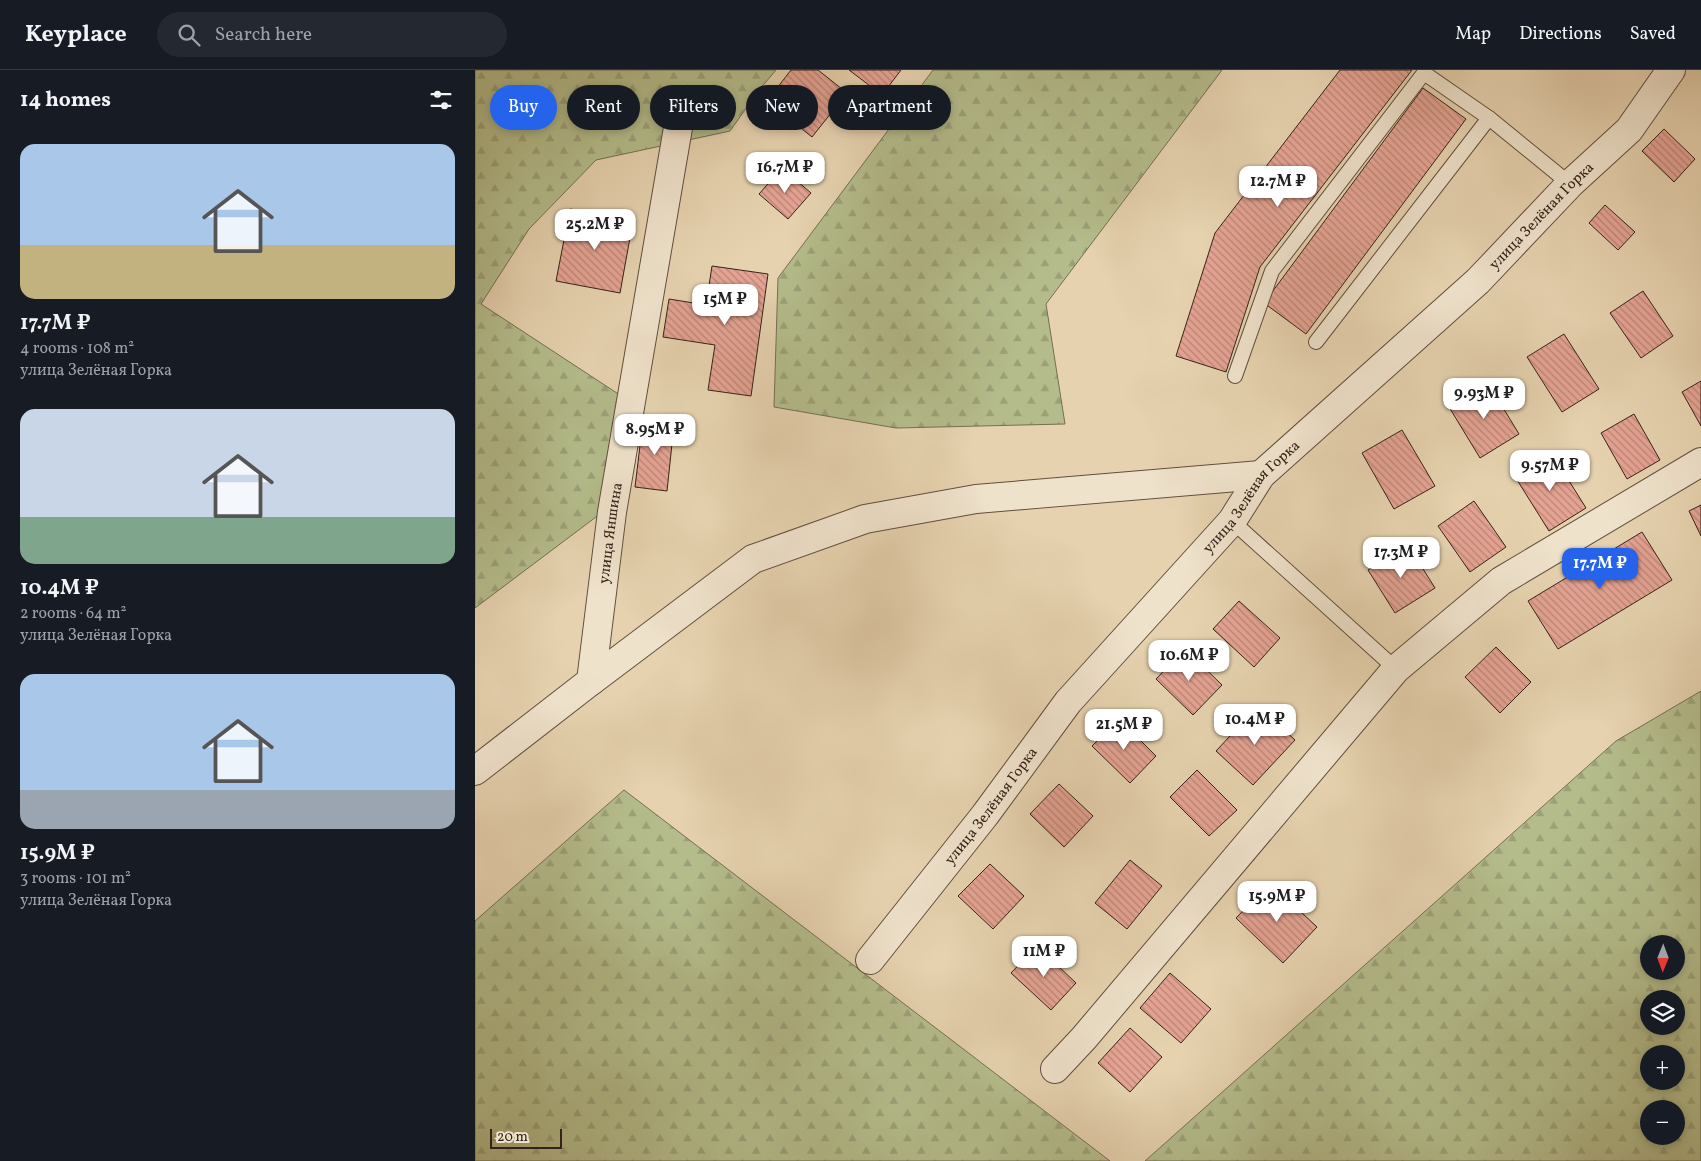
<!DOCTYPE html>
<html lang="en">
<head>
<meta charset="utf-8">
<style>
	:root { --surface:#171b24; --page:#242831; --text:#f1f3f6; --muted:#9ea1a6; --line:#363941; --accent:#2563eb }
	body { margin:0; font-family:Vollkorn,serif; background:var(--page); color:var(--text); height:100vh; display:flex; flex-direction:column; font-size:19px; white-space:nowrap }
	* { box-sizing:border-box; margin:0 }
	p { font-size:16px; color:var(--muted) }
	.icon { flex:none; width:28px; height:28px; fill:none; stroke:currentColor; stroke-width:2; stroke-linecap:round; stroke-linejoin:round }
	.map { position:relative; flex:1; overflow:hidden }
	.details { display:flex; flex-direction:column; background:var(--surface); width:475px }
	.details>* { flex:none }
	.guide { position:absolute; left:15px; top:15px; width:475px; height:45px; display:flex; gap:10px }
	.needle { width:32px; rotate:181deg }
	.fabs { position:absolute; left:1165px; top:865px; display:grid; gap:10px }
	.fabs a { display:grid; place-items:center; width:45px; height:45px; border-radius:50%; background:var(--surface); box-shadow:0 2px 8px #0003; font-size:25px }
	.scale { position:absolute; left:15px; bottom:12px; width:72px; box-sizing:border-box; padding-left:5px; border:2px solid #36221a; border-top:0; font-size:14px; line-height:18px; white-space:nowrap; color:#36221a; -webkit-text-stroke:4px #efe2cb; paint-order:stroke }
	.price { position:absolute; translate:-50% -42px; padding:0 11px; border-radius:10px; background:#fff; color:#222; font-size:16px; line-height:32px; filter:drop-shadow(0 1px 2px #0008) }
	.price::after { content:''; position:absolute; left:50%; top:30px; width:15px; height:11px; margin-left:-8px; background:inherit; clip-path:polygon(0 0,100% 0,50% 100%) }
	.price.on { background:var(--accent); color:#fff }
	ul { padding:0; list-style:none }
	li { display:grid; align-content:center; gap:10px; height:265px; padding:0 20px }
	li span { display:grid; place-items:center; height:155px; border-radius:15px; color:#555 }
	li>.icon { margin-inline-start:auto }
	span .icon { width:90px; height:90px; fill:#fffc; stroke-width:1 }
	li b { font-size:21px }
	h2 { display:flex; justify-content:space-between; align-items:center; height:60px; padding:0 20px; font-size:21px }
	.pill { padding:0 18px; border-radius:22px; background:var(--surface); box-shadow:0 2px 8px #0003; font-size:18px; line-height:45px }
	.pill.on { background:var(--accent); color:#fff }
	header { display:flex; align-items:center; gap:30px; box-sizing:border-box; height:70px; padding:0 25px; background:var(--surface); border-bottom:1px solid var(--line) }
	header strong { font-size:24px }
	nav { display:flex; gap:28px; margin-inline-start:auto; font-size:18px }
	.search { width:350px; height:45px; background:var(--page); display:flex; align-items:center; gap:12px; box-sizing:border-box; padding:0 18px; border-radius:28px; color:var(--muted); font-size:19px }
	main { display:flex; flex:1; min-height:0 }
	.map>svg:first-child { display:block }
	.forest { fill:url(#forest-firs); stroke:#756f52; fill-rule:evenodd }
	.building { fill:url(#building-back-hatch); stroke:#36221a }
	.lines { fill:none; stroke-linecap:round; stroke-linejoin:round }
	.lane-casing { stroke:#624e3f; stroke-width:16 }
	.street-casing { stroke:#624e3f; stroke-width:30 }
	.lane { stroke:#efe2cb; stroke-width:14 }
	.street { stroke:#efe2cb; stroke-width:28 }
	.labels { text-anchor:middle; stroke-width:4; stroke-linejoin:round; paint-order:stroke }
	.street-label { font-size:15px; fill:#36221a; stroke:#efe2cb }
</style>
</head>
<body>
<header>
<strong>Keyplace</strong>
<div class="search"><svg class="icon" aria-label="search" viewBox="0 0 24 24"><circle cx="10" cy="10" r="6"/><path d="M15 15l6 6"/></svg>Search here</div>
<nav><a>Map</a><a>Directions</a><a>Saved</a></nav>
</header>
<main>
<section class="details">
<h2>14 homes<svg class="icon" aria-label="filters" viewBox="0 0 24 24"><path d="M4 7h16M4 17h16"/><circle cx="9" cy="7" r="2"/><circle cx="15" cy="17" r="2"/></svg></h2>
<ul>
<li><span style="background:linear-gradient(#a9c7e8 65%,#c2b280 0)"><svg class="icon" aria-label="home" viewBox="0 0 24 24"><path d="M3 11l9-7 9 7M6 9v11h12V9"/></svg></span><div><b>17.7M ₽</b><p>4 rooms · 108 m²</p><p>улица Зелёная Горка</p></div></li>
<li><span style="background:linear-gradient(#c9d6e8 70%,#7fa58c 0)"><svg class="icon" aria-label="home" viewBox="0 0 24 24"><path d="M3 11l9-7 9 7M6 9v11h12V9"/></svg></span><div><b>10.4M ₽</b><p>2 rooms · 64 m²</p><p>улица Зелёная Горка</p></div></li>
<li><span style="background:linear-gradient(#a9c7e8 75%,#9aa5b1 0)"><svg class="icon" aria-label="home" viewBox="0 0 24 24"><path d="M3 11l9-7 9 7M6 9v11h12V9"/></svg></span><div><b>15.9M ₽</b><p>3 rooms · 101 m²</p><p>улица Зелёная Горка</p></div></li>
</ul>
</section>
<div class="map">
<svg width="1226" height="1091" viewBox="0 0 1226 1091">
	<defs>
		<pattern id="forest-firs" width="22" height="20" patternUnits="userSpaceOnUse" patternTransform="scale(1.25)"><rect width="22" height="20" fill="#b4bc8b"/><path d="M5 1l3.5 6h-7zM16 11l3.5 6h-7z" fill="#9ba177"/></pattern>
		<pattern id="building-back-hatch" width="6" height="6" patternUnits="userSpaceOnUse" patternTransform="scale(1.25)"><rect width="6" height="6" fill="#e5a393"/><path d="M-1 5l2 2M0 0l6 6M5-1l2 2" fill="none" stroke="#ba8477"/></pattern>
	</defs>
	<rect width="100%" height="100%" fill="#e6d2af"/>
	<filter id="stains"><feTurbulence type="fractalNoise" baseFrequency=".004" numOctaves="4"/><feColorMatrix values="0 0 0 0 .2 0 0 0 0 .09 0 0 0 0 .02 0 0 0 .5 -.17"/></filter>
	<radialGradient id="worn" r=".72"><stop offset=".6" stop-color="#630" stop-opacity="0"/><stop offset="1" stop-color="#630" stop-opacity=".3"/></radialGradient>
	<g class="forest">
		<polygon points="0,0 301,0 284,20 255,61 121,90 54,159 6,234 151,329 125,444 0,538"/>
		<polygon points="458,0 747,0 571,234 590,354 421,358 299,337 303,208"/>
		<path d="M1226,621v470h-556l471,-420zM1174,874h27v27h-27zM1174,929h27v27h-27zM1174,984h27v27h-27zM1174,1039h27v27h-27z"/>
		<polygon points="149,720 635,1091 0,1091 0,851"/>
	</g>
	<g class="building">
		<polygon points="316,0 343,0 372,23 337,67 292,31"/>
		<polygon points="374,0 426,0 407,25"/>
		<polygon points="865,0 937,0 785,197 751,302 701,286 740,163"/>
		<polygon points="948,18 991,49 831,264 789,233"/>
		<polygon points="1189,59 1220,89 1199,112 1167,81"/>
		<polygon points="307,98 336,123 313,149 284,124"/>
		<polygon points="1130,135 1160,162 1143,180 1114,153"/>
		<polygon points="95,139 158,151 145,223 81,211"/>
		<polygon points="237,196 293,204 276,326 233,320 240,275 188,267 194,229 231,235"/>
		<polygon points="1168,221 1198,266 1166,288 1135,243"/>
		<polygon points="1089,264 1124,319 1087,342 1052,287"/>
		<polygon points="1226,311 1226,356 1207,322"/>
		<polygon points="1013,313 1044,364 1005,388 974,337"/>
		<polygon points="1159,344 1185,390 1152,409 1126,363"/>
		<polygon points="168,351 199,355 192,421 160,417"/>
		<polygon points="927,360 960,416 919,439 887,383"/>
		<polygon points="1076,382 1111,438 1074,461 1039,405"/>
		<polygon points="999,431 1031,477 995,502 963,456"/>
		<polygon points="1226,435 1226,466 1214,441"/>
		<polygon points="1167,462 1197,510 1083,579 1053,531"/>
		<polygon points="933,475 960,518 920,543 893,500"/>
		<polygon points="764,531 805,568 779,597 738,559"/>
		<polygon points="1021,577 1056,612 1025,643 990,607"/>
		<polygon points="710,579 747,615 718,645 681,609"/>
		<polygon points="783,636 820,670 778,715 741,681"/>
		<polygon points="644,649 681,686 655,713 617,676"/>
		<polygon points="722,700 762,740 734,766 695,727"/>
		<polygon points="584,714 618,746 589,777 555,744"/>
		<polygon points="655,790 687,816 652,859 620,833"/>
		<polygon points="515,794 549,826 518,859 483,826"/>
		<polygon points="795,813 842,857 808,893 761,848"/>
		<polygon points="562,876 601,913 576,940 536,903"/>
		<polygon points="695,903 736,939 706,973 665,938"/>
		<polygon points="655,958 687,987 655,1022 623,993"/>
	</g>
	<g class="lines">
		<defs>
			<g id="lane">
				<polyline points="841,272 1014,48"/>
				<polyline points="760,306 797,201 949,3 1014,48 1095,114"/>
				<polyline points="757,451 921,599"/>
			</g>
			<g id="street">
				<polyline points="116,611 278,489 390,449 501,429 786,405"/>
				<path id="s1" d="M0,701l116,-90 21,-169 67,-390"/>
				<path id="s2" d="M395,890l115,-145 83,-113 164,-181 29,-46 217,-194 92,-97 59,-54 42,-60"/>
				<polyline points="580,999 609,968 921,599 1026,511 1226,392"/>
			</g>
		</defs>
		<use href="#lane" class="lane-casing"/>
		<use href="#street" class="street-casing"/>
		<use href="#lane" class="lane"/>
		<use href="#street" class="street"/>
	</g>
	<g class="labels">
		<g class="street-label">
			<text dy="5" stroke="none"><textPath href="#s2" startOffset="1006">улица Зелёная Горка</textPath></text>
			<text dy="5" stroke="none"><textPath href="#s2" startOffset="601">улица Зелёная Горка</textPath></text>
			<text dy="5" stroke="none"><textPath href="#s1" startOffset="296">улица Яншина</textPath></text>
			<text dy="5" stroke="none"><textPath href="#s2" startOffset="196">улица Зелёная Горка</textPath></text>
		</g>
	</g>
	<rect width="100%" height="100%" filter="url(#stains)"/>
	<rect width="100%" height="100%" fill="url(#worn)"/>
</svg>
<div class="fabs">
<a><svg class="needle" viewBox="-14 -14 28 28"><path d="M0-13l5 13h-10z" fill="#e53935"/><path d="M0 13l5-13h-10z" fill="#9ea1a6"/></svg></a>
<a><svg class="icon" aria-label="layers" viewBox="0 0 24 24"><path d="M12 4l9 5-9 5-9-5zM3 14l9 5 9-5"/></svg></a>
<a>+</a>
<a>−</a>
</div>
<div class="scale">20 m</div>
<b class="price" style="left:310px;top:124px">16.7M ₽</b>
<b class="price" style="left:803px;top:138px">12.7M ₽</b>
<b class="price" style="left:120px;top:181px">25.2M ₽</b>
<b class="price" style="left:250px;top:256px">15M ₽</b>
<b class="price" style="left:1009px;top:350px">9.93M ₽</b>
<b class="price" style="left:180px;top:386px">8.95M ₽</b>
<b class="price" style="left:1075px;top:422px">9.57M ₽</b>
<b class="price" style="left:926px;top:509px">17.3M ₽</b>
<b class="price on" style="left:1125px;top:520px">17.7M ₽</b>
<b class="price" style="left:714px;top:612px">10.6M ₽</b>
<b class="price" style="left:780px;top:676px">10.4M ₽</b>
<b class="price" style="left:649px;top:681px">21.5M ₽</b>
<b class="price" style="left:802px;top:853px">15.9M ₽</b>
<b class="price" style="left:569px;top:908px">11M ₽</b>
<div class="guide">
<a class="pill on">Buy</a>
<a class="pill">Rent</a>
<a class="pill">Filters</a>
<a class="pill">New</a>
<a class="pill">Apartment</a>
</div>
</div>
</main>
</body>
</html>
